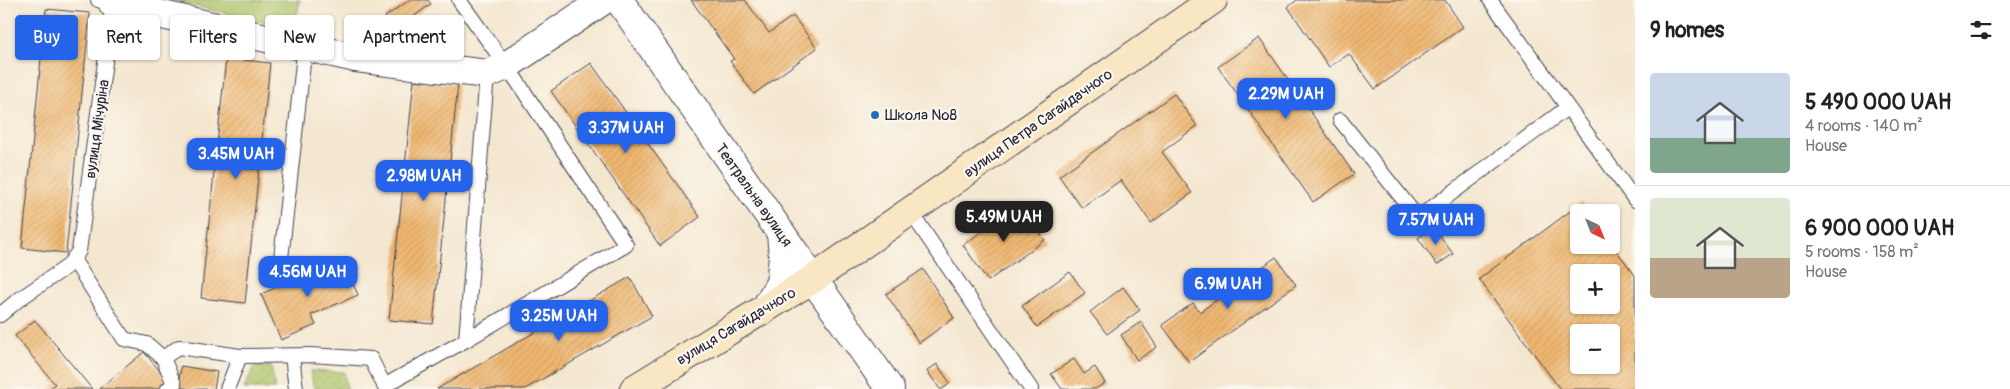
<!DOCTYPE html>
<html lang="en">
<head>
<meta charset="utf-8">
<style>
	:root { --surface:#fff; --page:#f6f6f6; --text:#222; --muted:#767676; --line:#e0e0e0; --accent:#2563eb }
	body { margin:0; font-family:Pangolin,sans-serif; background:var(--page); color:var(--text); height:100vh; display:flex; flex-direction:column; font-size:19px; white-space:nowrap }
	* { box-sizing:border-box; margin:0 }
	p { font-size:16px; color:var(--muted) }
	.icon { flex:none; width:28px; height:28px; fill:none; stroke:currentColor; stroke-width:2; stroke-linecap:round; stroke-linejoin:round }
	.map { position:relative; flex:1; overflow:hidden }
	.side { display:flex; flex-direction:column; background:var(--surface); width:375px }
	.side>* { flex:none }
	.guide { position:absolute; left:15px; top:15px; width:475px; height:45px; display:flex; gap:10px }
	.needle { width:32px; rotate:137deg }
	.fabs { position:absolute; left:1570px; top:204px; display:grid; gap:10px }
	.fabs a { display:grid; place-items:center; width:50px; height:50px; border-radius:5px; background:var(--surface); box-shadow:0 1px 4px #0004; font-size:25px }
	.price { position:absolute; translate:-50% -42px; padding:0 11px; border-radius:10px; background:var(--accent); color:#fff; font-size:16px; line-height:32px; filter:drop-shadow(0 1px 2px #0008) }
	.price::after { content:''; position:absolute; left:50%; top:30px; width:15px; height:11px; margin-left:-8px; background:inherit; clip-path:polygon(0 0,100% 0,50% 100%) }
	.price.on { background:#222; color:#fff }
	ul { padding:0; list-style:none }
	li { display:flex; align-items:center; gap:15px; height:125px; padding:0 15px }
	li+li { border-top:1px solid var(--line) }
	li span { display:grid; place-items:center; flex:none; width:140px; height:100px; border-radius:5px; color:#555 }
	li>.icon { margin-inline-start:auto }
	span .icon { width:60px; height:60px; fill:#fffc; stroke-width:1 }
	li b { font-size:21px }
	h2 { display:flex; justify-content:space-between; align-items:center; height:60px; padding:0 15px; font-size:21px }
	.chip { padding:0 18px; border-radius:5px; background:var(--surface); box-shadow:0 1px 4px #0004; font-size:18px; line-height:45px }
	.chip.on { background:var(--accent); color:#fff }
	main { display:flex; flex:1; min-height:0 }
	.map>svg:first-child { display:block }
	.grass { fill:url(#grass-dots); stroke:#687454 }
	.park { fill:#afc66c; stroke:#687454 }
	.building { fill:url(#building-hatch); fill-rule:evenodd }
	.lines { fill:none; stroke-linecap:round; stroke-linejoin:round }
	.service-casing { stroke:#424051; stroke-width:16 }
	.minor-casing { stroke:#424051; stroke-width:30 }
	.tertiary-casing { stroke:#424051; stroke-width:30 }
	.secondary-casing { stroke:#424051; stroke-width:30 }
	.service { stroke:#fff; stroke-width:14 }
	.minor { stroke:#fff; stroke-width:28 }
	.tertiary { stroke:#fff; stroke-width:28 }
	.secondary { stroke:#f9e7c3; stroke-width:28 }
	.poi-dot { fill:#1f6fb2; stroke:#fbf7ec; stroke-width:2 }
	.labels { text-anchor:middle; stroke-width:4.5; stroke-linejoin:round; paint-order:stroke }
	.poi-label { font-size:15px; fill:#22223b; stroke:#fbf7ec; text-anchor:start }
	.street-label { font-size:15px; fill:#22223b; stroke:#fbf7ec }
</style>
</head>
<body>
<main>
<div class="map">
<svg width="1635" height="389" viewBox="0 0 1635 389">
	<defs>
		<pattern id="grass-dots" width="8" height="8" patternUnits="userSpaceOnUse" patternTransform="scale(1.25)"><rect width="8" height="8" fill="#afc66c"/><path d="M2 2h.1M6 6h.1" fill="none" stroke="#96aa5e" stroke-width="1.8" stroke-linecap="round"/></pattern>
		<pattern id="building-hatch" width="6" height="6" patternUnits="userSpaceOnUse" patternTransform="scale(1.25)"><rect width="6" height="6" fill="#efb771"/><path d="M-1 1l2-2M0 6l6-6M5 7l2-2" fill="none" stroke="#cd9d63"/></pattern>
	</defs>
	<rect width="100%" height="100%" fill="#fbf7ec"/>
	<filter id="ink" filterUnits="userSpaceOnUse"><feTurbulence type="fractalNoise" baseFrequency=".02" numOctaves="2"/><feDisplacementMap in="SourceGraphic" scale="10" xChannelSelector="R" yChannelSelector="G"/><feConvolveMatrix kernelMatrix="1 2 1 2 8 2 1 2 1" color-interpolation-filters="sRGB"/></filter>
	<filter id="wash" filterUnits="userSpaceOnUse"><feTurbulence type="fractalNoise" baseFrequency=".0096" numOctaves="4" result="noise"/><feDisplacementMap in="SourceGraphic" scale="20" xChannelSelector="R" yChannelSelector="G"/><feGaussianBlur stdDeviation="1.12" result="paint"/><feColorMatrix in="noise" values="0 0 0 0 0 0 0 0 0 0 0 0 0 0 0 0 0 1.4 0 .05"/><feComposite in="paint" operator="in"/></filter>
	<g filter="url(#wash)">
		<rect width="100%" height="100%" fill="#f4e7d0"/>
		<g class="grass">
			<polygon points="271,366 275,389 244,389 254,367"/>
			<polygon points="310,371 344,372 347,389 314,389"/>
		</g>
		<polygon class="park" points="168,0 300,0 294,29"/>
		<g id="blocks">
			<g class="building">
				<polygon points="409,0 428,0 431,4 395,30 385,17"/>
				<polygon points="691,0 745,0 769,33 793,16 817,48 754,94 730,61 734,59"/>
				<polygon points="1297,0 1445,0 1463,27 1375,89 1349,54 1329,67 1288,7"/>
				<polygon points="46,9 90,13 66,253 22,248"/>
				<polygon points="1259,38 1354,174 1313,202 1218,67"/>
				<polygon points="226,58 270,63 245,303 201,298"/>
				<polygon points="591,63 700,217 660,246 551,91"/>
				<polygon points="414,80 458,84 433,324 389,320"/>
				<polygon points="1174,94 1197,126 1162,152 1192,193 1151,223 1121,180 1082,208 1059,176"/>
				<path d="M1581,203l7,9h-9v33h33l23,30v114h-75l-81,-110zM1579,272h32v33h-32zM1579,332h32v33h-32z"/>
				<polygon points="1020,204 1045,240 988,281 963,245"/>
				<polygon points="1434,227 1453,254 1437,265 1418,238"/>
				<polygon points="1276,257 1296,285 1189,362 1162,325 1193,303 1200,312"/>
				<polygon points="342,259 358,295 311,315 316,325 281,340 261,294"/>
				<polygon points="923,269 954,318 919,343 886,294"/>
				<polygon points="1070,272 1085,293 1037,327 1022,306"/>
				<polygon points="630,277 652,316 525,389 437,389"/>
				<polygon points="1123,287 1140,310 1107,334 1090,312"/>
				<polygon points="35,320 92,389 49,389 55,384 15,336"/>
				<polygon points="1141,322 1157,347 1137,360 1121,335"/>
				<polygon points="144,352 167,380 157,389 99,389"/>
				<polygon points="1074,359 1084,374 1095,367 1105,383 1095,389 1062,389 1051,374"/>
				<polygon points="937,364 950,383 943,389 940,389 927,371"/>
				<polygon points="181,366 217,372 214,389 190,389 178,387"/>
			</g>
		</g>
	</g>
	<g filter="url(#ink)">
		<use href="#blocks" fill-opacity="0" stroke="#424051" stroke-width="1"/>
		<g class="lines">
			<defs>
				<g id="service">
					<polyline points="459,0 517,81 626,245 466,340"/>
					<polyline points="1490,0 1635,200"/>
					<polyline points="1340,120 1418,218 1567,108"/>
					<polyline points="910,211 1031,389"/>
					<polyline points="73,259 124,339 147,344 163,358 179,347 240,356 311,355 371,359 386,389"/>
					<polyline points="279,276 305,46"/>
					<polyline points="0,315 18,300 68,266 79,251 113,4 98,0"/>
					<polyline points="292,356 296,389"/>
					<polyline points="163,358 174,384 168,389"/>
					<polyline points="384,386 466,340 487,74"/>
					<polyline points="227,389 240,356"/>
				</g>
				<g id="minor">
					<polyline points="113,4 356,58 487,74 506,66 604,0"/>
					<polyline points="813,279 890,389"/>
				</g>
				<g id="tertiary">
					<polyline points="619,0 813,279"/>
					<polyline points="765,309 780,283 783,257 781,233"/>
				</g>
				<polyline id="secondary" points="634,389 813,279 1213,0"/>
			</defs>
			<use href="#service" class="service-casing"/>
			<use href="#minor" class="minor-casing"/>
			<use href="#tertiary" class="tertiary-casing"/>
			<use href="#secondary" class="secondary-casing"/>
			<use href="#service" class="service"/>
			<use href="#minor" class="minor"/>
			<use href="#tertiary" class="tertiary"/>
			<use href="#secondary" class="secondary"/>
		</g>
	</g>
	<circle class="poi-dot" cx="875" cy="115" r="5"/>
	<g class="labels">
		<g class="poi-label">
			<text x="885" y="120">Школа №8</text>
		</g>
		<g class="street-label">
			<text transform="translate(1038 123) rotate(-35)" y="5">вулиця Петра Сагайдачного</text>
			<text transform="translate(97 129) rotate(-82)" y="5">вулиця Мічуріна</text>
			<text transform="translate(754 195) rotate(55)" y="5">Театральна вулиця</text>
			<text transform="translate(736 326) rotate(-31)" y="5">вулиця Сагайдачного</text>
		</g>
	</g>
</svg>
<div class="fabs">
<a><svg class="needle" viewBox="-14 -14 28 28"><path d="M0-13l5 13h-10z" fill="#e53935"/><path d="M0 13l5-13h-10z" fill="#767676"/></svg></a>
<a>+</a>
<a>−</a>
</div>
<b class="price" style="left:1286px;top:120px">2.29M UAH</b>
<b class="price" style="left:626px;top:154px">3.37M UAH</b>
<b class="price" style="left:236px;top:180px">3.45M UAH</b>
<b class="price" style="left:424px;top:202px">2.98M UAH</b>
<b class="price on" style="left:1004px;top:243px">5.49M UAH</b>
<b class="price" style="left:1436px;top:246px">7.57M UAH</b>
<b class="price" style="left:308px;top:298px">4.56M UAH</b>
<b class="price" style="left:1228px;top:310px">6.9M UAH</b>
<b class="price" style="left:559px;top:342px">3.25M UAH</b>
<div class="guide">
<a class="chip on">Buy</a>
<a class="chip">Rent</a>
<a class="chip">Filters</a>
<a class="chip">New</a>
<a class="chip">Apartment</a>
</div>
</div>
<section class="side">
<h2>9 homes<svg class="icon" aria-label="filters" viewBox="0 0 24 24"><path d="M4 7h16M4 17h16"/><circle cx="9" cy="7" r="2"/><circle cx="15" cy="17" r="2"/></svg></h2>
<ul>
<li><span style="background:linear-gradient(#c9d6e8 65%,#7fa58c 0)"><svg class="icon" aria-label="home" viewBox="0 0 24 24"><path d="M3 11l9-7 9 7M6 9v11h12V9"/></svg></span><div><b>5 490 000 UAH</b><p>4 rooms · 140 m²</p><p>House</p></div></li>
<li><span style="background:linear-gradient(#dfe7d0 60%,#b9a48a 0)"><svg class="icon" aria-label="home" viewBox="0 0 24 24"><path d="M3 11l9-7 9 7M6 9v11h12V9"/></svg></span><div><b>6 900 000 UAH</b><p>5 rooms · 158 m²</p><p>House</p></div></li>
</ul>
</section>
</main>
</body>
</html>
